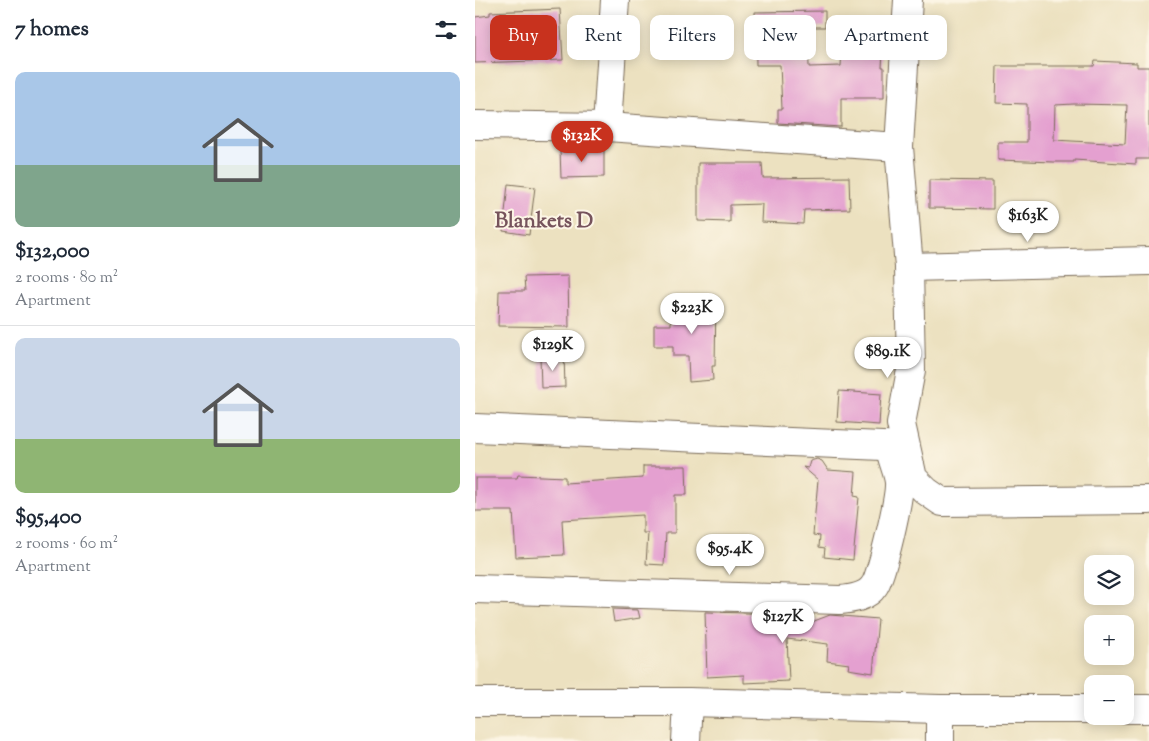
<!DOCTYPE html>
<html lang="en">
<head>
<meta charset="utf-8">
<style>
	:root { --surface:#fff; --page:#f6f6f7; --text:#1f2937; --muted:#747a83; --line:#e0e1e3; --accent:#c8321e }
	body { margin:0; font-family:"Sorts Mill Goudy",serif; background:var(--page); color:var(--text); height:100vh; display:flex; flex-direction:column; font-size:19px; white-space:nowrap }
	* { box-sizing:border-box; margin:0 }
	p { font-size:16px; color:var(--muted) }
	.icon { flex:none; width:28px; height:28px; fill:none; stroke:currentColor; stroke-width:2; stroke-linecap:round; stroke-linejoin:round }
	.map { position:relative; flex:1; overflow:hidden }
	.drawer { display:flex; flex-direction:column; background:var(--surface); width:475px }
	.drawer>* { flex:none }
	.guide { position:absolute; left:15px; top:15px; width:475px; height:45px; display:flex; gap:10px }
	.buttons { position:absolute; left:609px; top:555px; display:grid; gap:10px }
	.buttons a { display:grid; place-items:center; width:50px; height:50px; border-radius:10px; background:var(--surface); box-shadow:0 2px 12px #0003; font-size:25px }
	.price { position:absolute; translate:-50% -42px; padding:0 11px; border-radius:18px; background:#fff; color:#222; font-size:16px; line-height:32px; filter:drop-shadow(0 1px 2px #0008) }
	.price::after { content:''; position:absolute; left:50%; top:30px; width:15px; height:11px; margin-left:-8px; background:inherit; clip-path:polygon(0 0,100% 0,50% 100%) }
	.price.selected { background:var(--accent); color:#fff }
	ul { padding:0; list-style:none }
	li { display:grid; align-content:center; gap:10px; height:265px; padding:0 15px }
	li+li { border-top:1px solid var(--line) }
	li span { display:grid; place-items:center; height:155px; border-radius:10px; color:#555 }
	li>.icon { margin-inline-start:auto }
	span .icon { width:90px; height:90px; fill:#fffc; stroke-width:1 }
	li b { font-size:21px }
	h2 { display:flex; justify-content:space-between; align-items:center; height:60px; padding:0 15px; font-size:21px }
	.tag { padding:0 18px; border-radius:10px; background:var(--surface); box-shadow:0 2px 12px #0003; font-size:18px; line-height:45px }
	.tag.selected { background:var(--accent); color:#fff }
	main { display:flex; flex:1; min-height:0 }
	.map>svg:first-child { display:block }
	.building { fill:#e4a0d0; fill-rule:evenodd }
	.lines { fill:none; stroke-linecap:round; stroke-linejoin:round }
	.minor-casing { stroke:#796a57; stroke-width:30 }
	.minor { stroke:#fff; stroke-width:28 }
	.labels { text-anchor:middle; stroke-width:4; stroke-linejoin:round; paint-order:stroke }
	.quarter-label { font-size:21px; font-weight:bold; fill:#76535c; stroke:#fcf5e5 }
</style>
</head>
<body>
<main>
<section class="drawer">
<h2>7 homes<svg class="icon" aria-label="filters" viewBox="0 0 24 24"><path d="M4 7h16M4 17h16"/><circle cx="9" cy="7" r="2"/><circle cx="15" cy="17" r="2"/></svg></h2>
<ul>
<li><span style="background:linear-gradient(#a9c7e8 60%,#7fa58c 0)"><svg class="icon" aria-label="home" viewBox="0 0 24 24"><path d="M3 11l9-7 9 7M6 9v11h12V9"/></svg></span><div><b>$132,000</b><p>2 rooms · 80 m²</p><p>Apartment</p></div></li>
<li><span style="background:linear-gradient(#c9d6e8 65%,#8fb573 0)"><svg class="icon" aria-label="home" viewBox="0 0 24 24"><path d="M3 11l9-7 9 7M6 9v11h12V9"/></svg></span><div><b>$95,400</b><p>2 rooms · 60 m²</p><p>Apartment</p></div></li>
</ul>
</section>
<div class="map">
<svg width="674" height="741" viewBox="0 0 674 741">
	<rect width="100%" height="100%" fill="#fcf5e5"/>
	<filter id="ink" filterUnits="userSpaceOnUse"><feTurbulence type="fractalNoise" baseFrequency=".02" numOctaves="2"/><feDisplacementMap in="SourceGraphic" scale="10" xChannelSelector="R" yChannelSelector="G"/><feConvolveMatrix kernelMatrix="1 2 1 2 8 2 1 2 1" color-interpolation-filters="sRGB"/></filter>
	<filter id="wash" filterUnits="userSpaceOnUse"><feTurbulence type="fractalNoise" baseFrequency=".0096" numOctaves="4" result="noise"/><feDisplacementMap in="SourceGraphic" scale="20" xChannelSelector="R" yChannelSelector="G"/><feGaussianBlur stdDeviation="1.12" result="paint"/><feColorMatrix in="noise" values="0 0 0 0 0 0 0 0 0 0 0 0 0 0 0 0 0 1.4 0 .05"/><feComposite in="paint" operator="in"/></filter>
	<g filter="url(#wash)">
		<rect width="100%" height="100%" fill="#ece1c0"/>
		<g id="blocks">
			<g class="building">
				<polygon points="85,9 88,60 0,63 0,17 15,15 15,12"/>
				<polygon points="350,11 350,27 333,27 334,67 366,66 368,32 409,35 407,67 409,67 409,98 366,98 366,127 303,123 303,109 307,109 305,65 281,65 280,12"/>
				<path d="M620,61l42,2v4h12v92h-13v5l-62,-4v2h-20l-56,-2v-18h29v-38l-31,-1 1,-37h97zM599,104l53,1 -2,39 -71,-4 1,-35z"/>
				<polygon points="129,149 129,177 86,178 85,150"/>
				<polygon points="223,163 287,163 288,178 374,177 375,209 329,210 328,224 310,223 286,222 287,204 255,205 255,222 223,221"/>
				<polygon points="454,180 518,181 518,209 454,208"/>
				<polygon points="33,184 60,187 54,235 28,231"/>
				<polygon points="93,276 94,327 23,326 24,291 50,291 49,277"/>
				<polygon points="196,298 241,298 240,366 237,366 238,380 214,382 213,356 198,356 198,346 179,346 179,325 196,325"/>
				<polygon points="89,355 90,387 66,388 65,356"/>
				<polygon points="364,391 406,394 404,425 362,422"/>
				<polygon points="342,459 347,461 353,470 381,472 379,496 384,497 378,560 349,557 350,548 344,547 345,536 338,535 343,480 328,467 333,468 335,461"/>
				<polygon points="168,466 211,466 212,495 200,495 200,533 191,533 189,565 171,564 173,533 168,533 168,515 87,520 89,555 41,557 38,511 0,511 0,478 42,478 43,475 90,477 90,483 168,478"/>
				<polygon points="137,609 163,610 165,618 139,622"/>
				<polygon points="230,612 312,614 313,631 355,615 403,619 398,673 373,669 374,664 352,661 353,644 312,639 314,681 269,683 269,675 232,677"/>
			</g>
		</g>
	</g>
	<g filter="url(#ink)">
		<use href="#blocks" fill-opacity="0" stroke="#796a57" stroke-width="1"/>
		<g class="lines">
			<defs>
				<g id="minor">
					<polyline points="433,0 424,147 434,267 436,370 426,424 438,478 451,491 467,502 674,500"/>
					<polyline points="0,125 132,127 424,147"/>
					<polyline points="132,127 140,0"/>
					<polyline points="434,267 674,261"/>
					<polyline points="0,428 430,447"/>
					<path d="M0,589l365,11c12,-1 27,-3 34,-14 8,-10 26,-90 25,-104 -1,-9 -6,-20 -8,-29"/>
					<polyline points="0,702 213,702 465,709 618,709"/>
					<polyline points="650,709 674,709"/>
					<polyline points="211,741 213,702"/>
					<polyline points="465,741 465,709"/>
				</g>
			</defs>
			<use href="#minor" class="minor-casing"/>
			<use href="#minor" class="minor"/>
		</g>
	</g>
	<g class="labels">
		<g class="quarter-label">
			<text x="69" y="227">Blankets D</text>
		</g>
	</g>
</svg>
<div class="buttons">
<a><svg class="icon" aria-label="layers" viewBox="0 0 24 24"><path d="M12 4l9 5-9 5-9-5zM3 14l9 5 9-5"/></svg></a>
<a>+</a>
<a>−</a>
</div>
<b class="price selected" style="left:107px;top:163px">$132K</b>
<b class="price" style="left:553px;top:243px">$163K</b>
<b class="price" style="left:217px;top:335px">$223K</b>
<b class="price" style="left:78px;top:372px">$129K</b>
<b class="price" style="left:413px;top:379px">$89.1K</b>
<b class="price" style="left:255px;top:576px">$95.4K</b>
<b class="price" style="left:308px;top:644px">$127K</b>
<div class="guide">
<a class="tag selected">Buy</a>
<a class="tag">Rent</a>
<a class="tag">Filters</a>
<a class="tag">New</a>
<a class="tag">Apartment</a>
</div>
</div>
</main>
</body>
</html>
